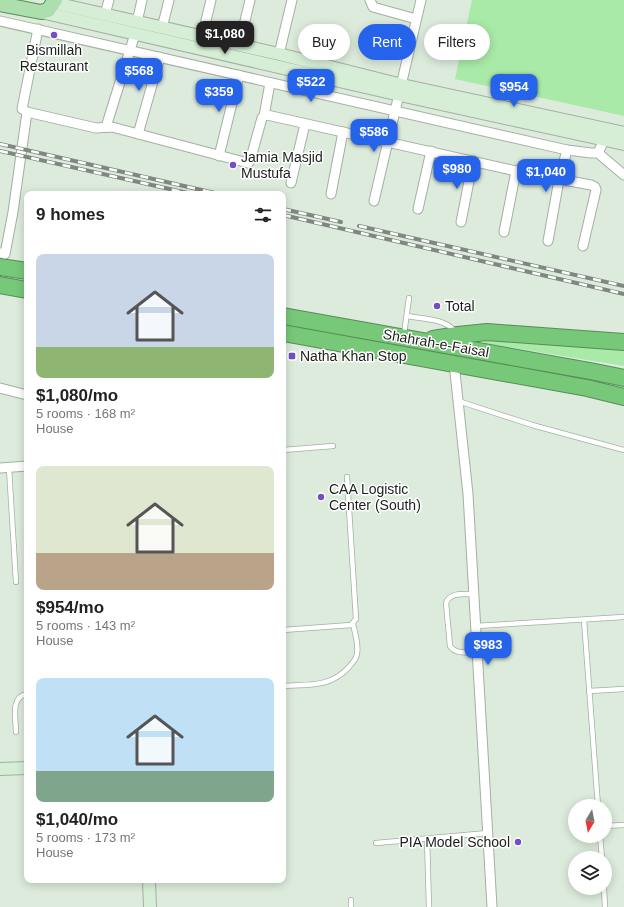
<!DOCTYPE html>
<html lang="en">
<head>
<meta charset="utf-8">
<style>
	:root { --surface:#fff; --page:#f6f6f6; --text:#222; --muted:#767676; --accent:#2563eb }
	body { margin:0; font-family:Helvetica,sans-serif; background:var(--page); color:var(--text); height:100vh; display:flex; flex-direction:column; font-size:15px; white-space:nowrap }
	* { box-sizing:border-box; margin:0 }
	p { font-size:13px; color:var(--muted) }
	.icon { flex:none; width:22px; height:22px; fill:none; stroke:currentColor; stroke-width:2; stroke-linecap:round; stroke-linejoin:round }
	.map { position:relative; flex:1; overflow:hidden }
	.sheet { position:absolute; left:24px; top:191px; width:262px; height:692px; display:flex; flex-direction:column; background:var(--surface); border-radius:8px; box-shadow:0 2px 10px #0003 }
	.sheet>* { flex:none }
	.guide { position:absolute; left:298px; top:24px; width:266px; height:36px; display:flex; gap:8px }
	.needle { width:26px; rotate:190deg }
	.controls { position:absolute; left:568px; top:799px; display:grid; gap:8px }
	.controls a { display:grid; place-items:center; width:44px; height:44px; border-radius:50%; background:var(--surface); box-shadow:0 2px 10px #0003; font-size:20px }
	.price { position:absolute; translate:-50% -34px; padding:0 9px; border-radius:8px; background:var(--accent); color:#fff; font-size:13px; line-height:26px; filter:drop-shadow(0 1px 2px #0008) }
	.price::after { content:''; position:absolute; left:50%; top:24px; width:12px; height:9px; margin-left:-6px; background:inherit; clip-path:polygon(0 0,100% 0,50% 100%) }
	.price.current { background:#222; color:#fff }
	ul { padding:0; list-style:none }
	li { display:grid; align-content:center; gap:8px; height:212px; padding:0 12px }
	li span { display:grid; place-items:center; height:124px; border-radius:8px; color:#555 }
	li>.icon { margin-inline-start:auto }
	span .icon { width:72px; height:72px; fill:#fffc; stroke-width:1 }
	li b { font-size:17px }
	h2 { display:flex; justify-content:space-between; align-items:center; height:48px; padding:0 12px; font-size:17px }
	.chip { padding:0 14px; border-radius:18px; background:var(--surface); box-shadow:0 2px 10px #0003; font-size:14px; line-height:36px }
	.chip.current { background:var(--accent); color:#fff }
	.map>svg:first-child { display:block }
	.green { fill:#a9eaa8 }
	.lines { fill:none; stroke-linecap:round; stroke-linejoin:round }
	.lane-casing { stroke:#a3b0a2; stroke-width:6 }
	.street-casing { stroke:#a3b0a2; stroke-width:11 }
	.secondary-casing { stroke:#a3b0a2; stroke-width:14 }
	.primary-casing { stroke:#568d57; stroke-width:16 }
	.highway-casing { stroke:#568d57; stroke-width:18 }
	.lane { stroke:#fff; stroke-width:4.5 }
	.street { stroke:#fff; stroke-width:9 }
	.secondary { stroke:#d6eed6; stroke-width:12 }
	.primary { stroke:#addeae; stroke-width:14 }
	.highway { stroke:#77c878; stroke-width:16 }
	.rail-casing { stroke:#7e887e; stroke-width:4 }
	.rail { stroke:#fff; stroke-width:2.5; stroke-dasharray:8; stroke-linecap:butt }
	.poi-dot { fill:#754ec7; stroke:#fff; stroke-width:1.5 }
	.labels { text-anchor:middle; stroke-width:3; stroke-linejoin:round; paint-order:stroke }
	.poi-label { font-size:14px; fill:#1a1f1a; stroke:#fff; text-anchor:start }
	.street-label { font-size:14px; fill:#1a1f1a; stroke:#fff }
</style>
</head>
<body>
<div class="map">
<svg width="624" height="907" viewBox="0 0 624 907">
	<rect width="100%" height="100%" fill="#dcebdc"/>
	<g class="green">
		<polygon points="472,0 624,0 624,116 455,79"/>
		<polygon points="486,336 624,348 624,366 484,343"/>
	</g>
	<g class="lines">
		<defs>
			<g id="lane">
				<path d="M407,316c16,3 36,2 48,15"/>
				<polyline points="404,334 409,298"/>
				<polyline points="458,401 532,425 624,450"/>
				<polyline points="283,450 333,446"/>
				<polyline points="9,468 16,582"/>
				<path d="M474,594c-11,0 -24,-2 -28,9l4,43c6,9 18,6 27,6"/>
				<polyline points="584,620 598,806"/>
				<polyline points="475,626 624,617"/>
				<polyline points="283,630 351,625 356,619 347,477"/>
				<path d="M283,686c26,-2 47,2 66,-19 3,-4 7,-7 8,-13 2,-9 -2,-21 -4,-30"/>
				<polyline points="589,691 624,689"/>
				<path d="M16,732c0,-14 -6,-35 11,-38"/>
				<polyline points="605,826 624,825"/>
				<polyline points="600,836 602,858"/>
				<polyline points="427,838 429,907"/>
				<polyline points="376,843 488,833"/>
				<polyline points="604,888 605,907"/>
				<polyline points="351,900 351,907"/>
			</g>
			<g id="street">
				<polyline points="370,0 373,7 416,19"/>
				<polyline points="105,14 109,0"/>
				<polyline points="0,21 567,150 591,153 598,153 604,140"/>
				<polyline points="137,22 142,0"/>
				<polyline points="162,28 169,0"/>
				<polyline points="38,29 22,109 27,112 96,128 112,127 248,163 250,161 262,118 264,116 270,83"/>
				<polyline points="202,37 211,0"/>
				<polyline points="239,46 250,0"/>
				<polyline points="279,54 292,0"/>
				<polyline points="264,116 267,115 516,171 591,185 595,187 596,190 583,246"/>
				<polyline points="106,127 135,34"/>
				<polyline points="138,134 160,57"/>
				<polyline points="598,153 624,175"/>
				<polyline points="219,156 239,75"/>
				<polyline points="291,183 305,124"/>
				<polyline points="331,194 343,132"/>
				<polyline points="374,201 421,0"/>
				<polyline points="418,209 431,151"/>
				<polyline points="461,222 473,161"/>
				<polyline points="504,232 516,171"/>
				<polyline points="548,241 559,180 567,150"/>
				<polyline points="0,253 5,254 13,212 27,112"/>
				<polyline points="454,363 468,494 492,907"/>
				<polyline points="0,388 27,395"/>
				<polyline points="0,468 27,466"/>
			</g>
			<g id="secondary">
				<polyline points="54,3 279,54 402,85 624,133"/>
				<polyline points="41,12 400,95 624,144"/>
				<polyline points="0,769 27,768"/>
				<polyline points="149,880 150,907"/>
			</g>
			<polyline id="primary" points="0,4 41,12 48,10 55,0"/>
			<g id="highway">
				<polyline points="0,267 27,271"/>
				<polyline points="0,285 27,290"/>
				<polyline points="283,316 590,371 624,378"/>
				<polyline points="283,333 587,388 624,397"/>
				<polyline points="433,339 458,335 487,332 624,342"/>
			</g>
		</defs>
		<use href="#lane" class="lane-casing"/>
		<use href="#street" class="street-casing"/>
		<use href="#secondary" class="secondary-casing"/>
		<use href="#primary" class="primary-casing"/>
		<use href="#highway" class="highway-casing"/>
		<use href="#lane" class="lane"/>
		<use href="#street" class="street"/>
		<use href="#secondary" class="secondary"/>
		<use href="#primary" class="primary"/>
		<use href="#highway" class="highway"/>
		<defs>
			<g id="rail">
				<polyline points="0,144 219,194"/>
				<polyline points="0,151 192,194"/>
				<polyline points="283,209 341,222"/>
				<polyline points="283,215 624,294"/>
				<polyline points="359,226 624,286"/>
			</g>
		</defs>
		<use href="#rail" class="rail-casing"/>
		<use href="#rail" class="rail"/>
	</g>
	<g class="poi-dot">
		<circle cx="54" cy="35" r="4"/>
		<circle cx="233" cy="165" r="4"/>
		<circle cx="437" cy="306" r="4"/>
		<rect x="288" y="352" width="8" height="8" rx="2"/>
		<circle cx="321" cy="497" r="4"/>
		<circle cx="518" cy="842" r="4"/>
	</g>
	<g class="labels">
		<g class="poi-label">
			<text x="54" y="55" text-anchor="middle">Bismillah<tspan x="54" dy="16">Restaurant</tspan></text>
			<text x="241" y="162">Jamia Masjid<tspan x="241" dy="16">Mustufa</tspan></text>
			<text x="445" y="311">Total</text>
			<text x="300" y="361">Natha Khan Stop</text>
			<text x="329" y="494">CAA Logistic<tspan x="329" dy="16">Center (South)</tspan></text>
			<text x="510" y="847" text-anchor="end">PIA Model School</text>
		</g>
		<g class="street-label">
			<text transform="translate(436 343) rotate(10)" y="5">Shahrah-e-Faisal</text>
		</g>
	</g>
</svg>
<div class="controls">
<a><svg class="needle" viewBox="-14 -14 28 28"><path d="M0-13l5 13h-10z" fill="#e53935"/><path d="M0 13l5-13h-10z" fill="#767676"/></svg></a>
<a><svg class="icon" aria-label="layers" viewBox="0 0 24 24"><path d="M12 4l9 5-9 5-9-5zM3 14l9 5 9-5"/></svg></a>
</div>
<b class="price current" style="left:225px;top:55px">$1,080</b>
<b class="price" style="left:139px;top:92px">$568</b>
<b class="price" style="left:311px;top:103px">$522</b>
<b class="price" style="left:514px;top:108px">$954</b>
<b class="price" style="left:219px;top:113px">$359</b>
<b class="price" style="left:374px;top:153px">$586</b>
<b class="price" style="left:457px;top:190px">$980</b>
<b class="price" style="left:546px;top:193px">$1,040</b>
<b class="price" style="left:488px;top:666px">$983</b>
<div class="guide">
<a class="chip">Buy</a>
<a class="chip current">Rent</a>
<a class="chip">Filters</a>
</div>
<section class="sheet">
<h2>9 homes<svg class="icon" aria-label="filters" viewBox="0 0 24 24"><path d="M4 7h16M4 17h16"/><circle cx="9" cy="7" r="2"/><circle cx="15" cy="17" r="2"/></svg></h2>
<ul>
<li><span style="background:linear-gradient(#c9d6e8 75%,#8fb573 0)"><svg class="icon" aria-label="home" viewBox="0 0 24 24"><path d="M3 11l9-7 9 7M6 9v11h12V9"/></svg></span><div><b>$1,080/mo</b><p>5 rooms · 168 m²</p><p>House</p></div></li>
<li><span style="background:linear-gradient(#dfe7d0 70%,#b9a48a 0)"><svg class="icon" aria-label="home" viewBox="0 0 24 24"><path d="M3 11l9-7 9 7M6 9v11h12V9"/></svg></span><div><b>$954/mo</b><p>5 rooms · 143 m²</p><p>House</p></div></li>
<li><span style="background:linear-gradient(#bfe0f5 75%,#7fa58c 0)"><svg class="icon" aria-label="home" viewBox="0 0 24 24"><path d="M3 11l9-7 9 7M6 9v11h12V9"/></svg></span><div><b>$1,040/mo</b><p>5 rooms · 173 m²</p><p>House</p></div></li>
</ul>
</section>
</div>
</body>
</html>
